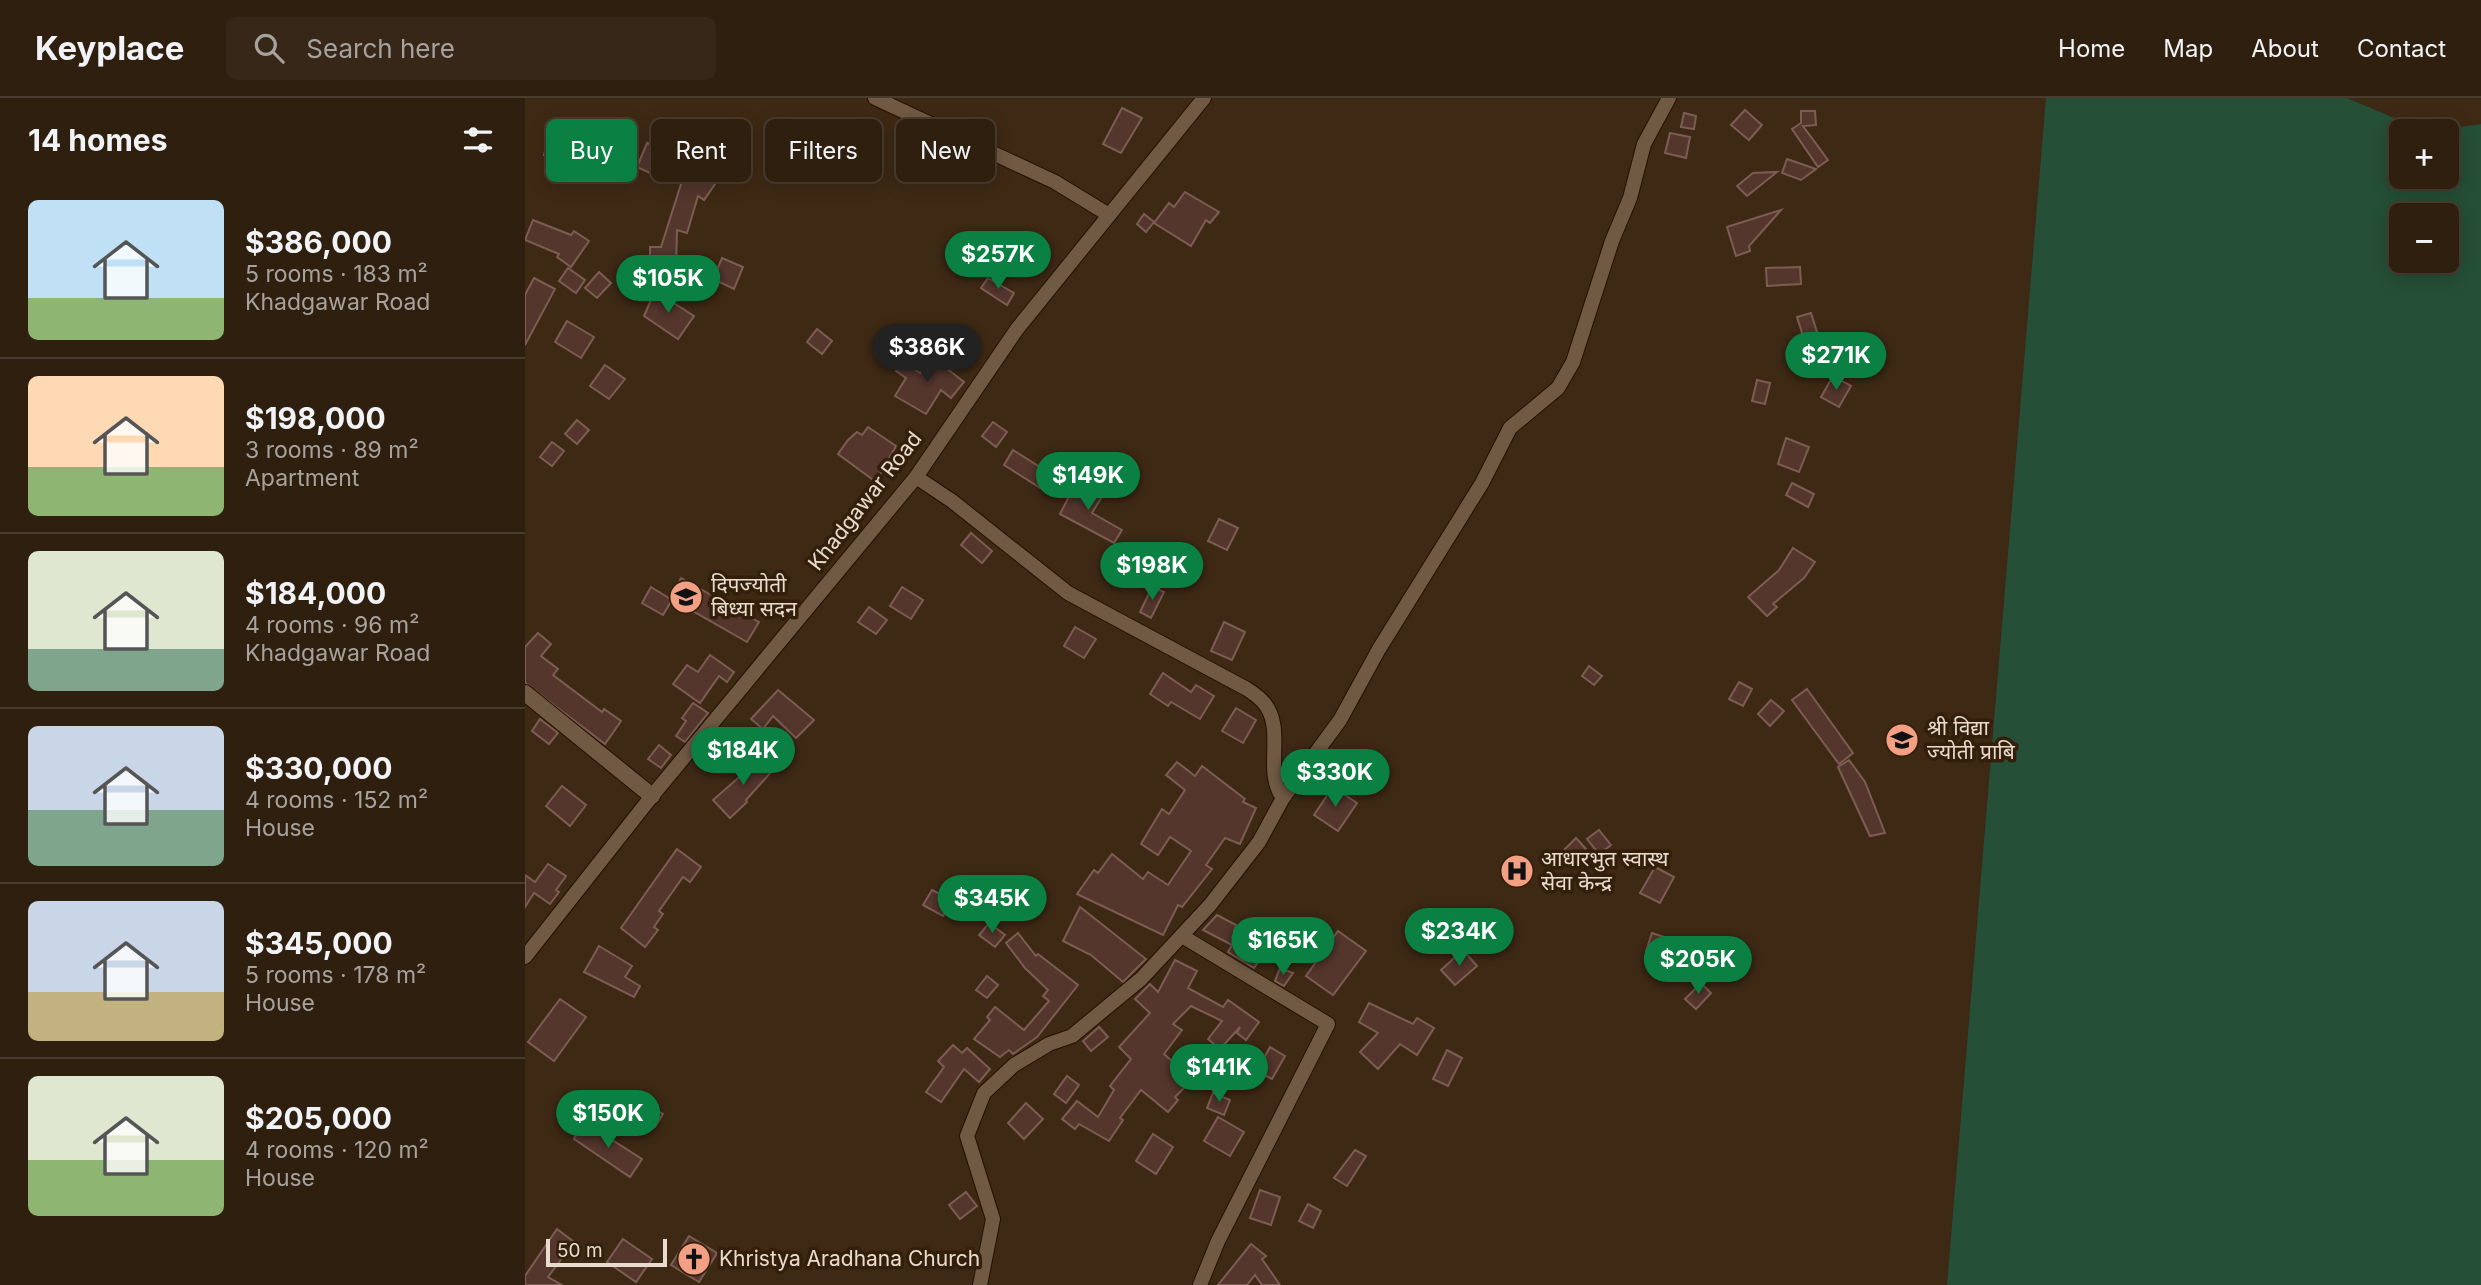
<!DOCTYPE html>
<html lang="en">
<head>
<meta charset="utf-8">
<style>
	:root { --surface:#2e1f0f; --page:#362718; --text:#f1f3f6; --muted:#a7a29e; --line:#493d2f; --accent:#0b8043 }
	body { margin:0; font-family:Inter,"Noto Sans Devanagari",sans-serif; background:var(--page); color:var(--text); height:100vh; display:flex; flex-direction:column; font-size:26px; white-space:nowrap }
	* { box-sizing:border-box; margin:0 }
	p { font-size:23px; color:var(--muted) }
	.icon { flex:none; width:38px; height:38px; fill:none; stroke:currentColor; stroke-width:2; stroke-linecap:round; stroke-linejoin:round }
	.map { position:relative; flex:1; overflow:hidden }
	.sheet { display:flex; flex-direction:column; background:var(--surface); width:525px }
	.sheet>* { flex:none }
	.banner { position:absolute; left:21px; top:21px; width:665px; height:63px; display:flex; gap:14px }
	.tools { position:absolute; left:1864px; top:21px; display:grid; gap:14px }
	.tools a { display:grid; place-items:center; width:70px; height:70px; border-radius:10px; background:var(--surface); box-shadow:0 4px 18px #0003,0 0 0 2px var(--line); font-size:35px }
	.scale { position:absolute; left:21px; bottom:18px; width:121px; box-sizing:border-box; padding-left:7px; border:4px solid #e9dccf; border-top:0; font-size:19px; line-height:24px; white-space:nowrap; color:#e9dccf; -webkit-text-stroke:5px #331f0a; paint-order:stroke }
	.price { position:absolute; translate:-50% -60px; padding:0 16px; border-radius:24px; background:var(--accent); color:#fff; font-size:23px; line-height:46px; filter:drop-shadow(0 2px 4px #0008) }
	.price::after { content:''; position:absolute; left:50%; top:42px; width:21px; height:16px; margin-left:-10px; background:inherit; clip-path:polygon(0 0,100% 0,50% 100%) }
	.price.current { background:#222; color:#fff }
	ul { padding:0; list-style:none }
	li { display:flex; align-items:center; gap:21px; height:175px; padding:0 28px }
	li+li { border-top:2px solid var(--line) }
	li span { display:grid; place-items:center; flex:none; width:196px; height:140px; border-radius:10px; color:#555 }
	li>.icon { margin-inline-start:auto }
	span .icon { width:84px; height:84px; fill:#fffc; stroke-width:1 }
	li b { font-size:30px }
	h2 { display:flex; justify-content:space-between; align-items:center; height:84px; padding:0 28px; font-size:30px }
	.chip { padding:0 24px; border-radius:10px; background:var(--surface); box-shadow:0 4px 18px #0003,0 0 0 2px var(--line); font-size:24px; line-height:63px }
	.chip.current { background:var(--accent); color:#fff }
	header { display:flex; align-items:center; gap:42px; box-sizing:border-box; height:98px; padding:0 35px; background:var(--surface); border-bottom:2px solid var(--line) }
	header strong { font-size:33px }
	nav { display:flex; gap:38px; margin-inline-start:auto; font-size:24px }
	.search { width:490px; height:63px; background:var(--page); display:flex; align-items:center; gap:18px; box-sizing:border-box; padding:0 24px; border-radius:10px; color:var(--muted); font-size:26px }
	main { display:flex; flex:1; min-height:0 }
	.map>svg:first-child { display:block }
	.green { fill:#254f36; fill-rule:evenodd }
	.building { fill:#54362d; stroke:#7d5d53; stroke-width:2 }
	.lines { fill:none; stroke-linecap:round; stroke-linejoin:round }
	.minor-casing { stroke:#241100; stroke-width:16 }
	.tertiary-casing { stroke:#241100; stroke-width:18 }
	.minor { stroke:#715a44; stroke-width:14 }
	.tertiary { stroke:#715a44; stroke-width:16 }
	.labels { text-anchor:middle; stroke-width:7; stroke-linejoin:round; paint-order:stroke }
	.street-label { font-size:21px; fill:#e9dccf; stroke:#331f0a }
	.poi-label { font-size:21px; fill:#e9dccf; stroke:#331f0a; text-anchor:start }
</style>
</head>
<body>
<header>
<strong>Keyplace</strong>
<div class="search"><svg class="icon" aria-label="search" viewBox="0 0 24 24"><circle cx="10" cy="10" r="6"/><path d="M15 15l6 6"/></svg>Search here</div>
<nav><a>Home</a><a>Map</a><a>About</a><a>Contact</a></nav>
</header>
<main>
<section class="sheet">
<h2>14 homes<svg class="icon" aria-label="filters" viewBox="0 0 24 24"><path d="M4 7h16M4 17h16"/><circle cx="9" cy="7" r="2"/><circle cx="15" cy="17" r="2"/></svg></h2>
<ul>
<li><span style="background:linear-gradient(#bfe0f5 70%,#8fb573 0)"><svg class="icon" aria-label="home" viewBox="0 0 24 24"><path d="M3 11l9-7 9 7M6 9v11h12V9"/></svg></span><div><b>$386,000</b><p>5 rooms · 183 m²</p><p>Khadgawar Road</p></div></li>
<li><span style="background:linear-gradient(#ffd9b3 65%,#8fb573 0)"><svg class="icon" aria-label="home" viewBox="0 0 24 24"><path d="M3 11l9-7 9 7M6 9v11h12V9"/></svg></span><div><b>$198,000</b><p>3 rooms · 89 m²</p><p>Apartment</p></div></li>
<li><span style="background:linear-gradient(#dfe7d0 70%,#7fa58c 0)"><svg class="icon" aria-label="home" viewBox="0 0 24 24"><path d="M3 11l9-7 9 7M6 9v11h12V9"/></svg></span><div><b>$184,000</b><p>4 rooms · 96 m²</p><p>Khadgawar Road</p></div></li>
<li><span style="background:linear-gradient(#c9d6e8 60%,#7fa58c 0)"><svg class="icon" aria-label="home" viewBox="0 0 24 24"><path d="M3 11l9-7 9 7M6 9v11h12V9"/></svg></span><div><b>$330,000</b><p>4 rooms · 152 m²</p><p>House</p></div></li>
<li><span style="background:linear-gradient(#c9d6e8 65%,#c2b280 0)"><svg class="icon" aria-label="home" viewBox="0 0 24 24"><path d="M3 11l9-7 9 7M6 9v11h12V9"/></svg></span><div><b>$345,000</b><p>5 rooms · 178 m²</p><p>House</p></div></li>
<li><span style="background:linear-gradient(#dfe7d0 60%,#8fb573 0)"><svg class="icon" aria-label="home" viewBox="0 0 24 24"><path d="M3 11l9-7 9 7M6 9v11h12V9"/></svg></span><div><b>$205,000</b><p>4 rooms · 120 m²</p><p>House</p></div></li>
</ul>
</section>
<div class="map">
<svg width="1956" height="1187" viewBox="0 0 1956 1187">
	<rect width="100%" height="100%" fill="#3e2914"/>
	<path class="green" d="M1521,0h301l78,33h-24v46h46v-46h-16l50,-7v1161h-534zM1876,117h46v46h-46z"/>
	<g class="building">
		<polygon points="597,10 617,20 596,55 578,46"/>
		<polygon points="1220,12 1237,27 1224,42 1206,27"/>
		<polygon points="1276,13 1290,13 1291,27 1278,28 1303,62 1293,69 1267,31 1276,25"/>
		<polygon points="1159,15 1171,18 1169,31 1156,29"/>
		<polygon points="25,35 47,41 41,62 19,57"/>
		<polygon points="1145,35 1165,39 1161,60 1140,55"/>
		<polygon points="122,45 140,52 143,45 171,58 173,55 199,73 179,102 173,98 162,135 152,132 151,171 170,174 168,188 125,181 125,149 136,149 156,86 153,84 155,81 128,68 125,75 112,69"/>
		<polygon points="1262,61 1291,71 1276,82 1257,75"/>
		<polygon points="1252,74 1222,98 1212,88 1228,75"/>
		<polygon points="660,94 694,114 685,125 681,122 666,148 629,125 644,105 649,109"/>
		<polygon points="1256,112 1224,148 1225,153 1211,158 1202,129"/>
		<polygon points="619,116 629,124 621,134 612,126"/>
		<polygon points="8,122 46,137 49,133 64,143 46,169 32,159 34,156 0,142"/>
		<polygon points="197,160 218,169 209,191 188,181"/>
		<polygon points="1275,169 1276,186 1242,188 1241,170"/>
		<polygon points="43,170 60,182 51,195 34,183"/>
		<polygon points="74,174 86,185 72,200 60,190"/>
		<polygon points="9,180 30,191 0,247 0,197"/>
		<polygon points="463,180 489,195 482,207 456,190"/>
		<polygon points="130,193 169,218 153,241 119,218"/>
		<polygon points="1286,215 1292,234 1278,238 1272,219"/>
		<polygon points="42,223 69,239 56,260 30,244"/>
		<polygon points="292,231 307,243 297,256 282,244"/>
		<polygon points="407,259 439,284 426,300 416,292 401,316 370,298 381,280 371,273 379,263 395,275"/>
		<polygon points="80,267 100,281 84,301 65,288"/>
		<polygon points="1308,278 1326,288 1314,309 1296,299"/>
		<polygon points="1232,282 1245,285 1240,306 1227,303"/>
		<polygon points="52,322 64,332 52,346 40,336"/>
		<polygon points="468,324 482,334 471,349 457,338"/>
		<polygon points="343,329 371,348 351,384 313,356 323,342 332,334 337,337"/>
		<polygon points="1261,340 1284,349 1274,374 1253,366"/>
		<polygon points="27,344 39,353 27,368 15,359"/>
		<polygon points="488,352 526,376 517,391 479,367"/>
		<polygon points="553,381 578,397 567,415 597,432 589,445 535,416"/>
		<polygon points="1267,385 1289,396 1283,409 1261,397"/>
		<polygon points="694,421 713,430 702,452 683,443"/>
		<polygon points="446,435 467,453 457,465 436,447"/>
		<polygon points="1268,450 1290,464 1279,480 1248,506 1252,509 1242,518 1223,499 1254,472"/>
		<polygon points="156,480 234,524 222,544 145,500"/>
		<polygon points="126,489 147,502 138,517 117,505"/>
		<polygon points="377,489 398,502 386,521 365,508"/>
		<polygon points="627,489 639,494 626,520 615,514"/>
		<polygon points="344,509 362,522 351,536 333,524"/>
		<polygon points="699,524 720,534 707,562 686,553"/>
		<polygon points="550,529 571,541 559,560 539,548"/>
		<polygon points="13,535 26,546 16,558 33,571 28,577 77,614 79,611 96,623 80,646 0,585 0,549"/>
		<polygon points="185,557 209,574 202,584 194,578 175,605 148,586 162,567 173,574"/>
		<polygon points="1064,568 1077,578 1069,587 1057,578"/>
		<polygon points="638,575 666,594 671,587 689,598 675,621 646,604 643,608 625,596"/>
		<polygon points="1214,584 1227,591 1218,608 1204,601"/>
		<polygon points="1282,591 1328,655 1314,666 1267,602"/>
		<polygon points="253,592 289,622 271,640 248,618 238,631 226,621"/>
		<polygon points="1246,602 1259,613 1245,628 1233,616"/>
		<polygon points="168,605 183,615 160,644 151,638 161,623 157,620"/>
		<polygon points="711,610 731,622 718,645 697,633"/>
		<polygon points="15,621 33,635 24,646 7,633"/>
		<polygon points="134,647 146,657 136,670 123,661"/>
		<polygon points="229,657 247,673 221,702 222,704 205,720 188,702 220,674 217,671"/>
		<polygon points="1324,662 1340,684 1360,735 1345,738 1313,669"/>
		<polygon points="652,664 670,678 677,668 720,701 718,704 731,710 715,746 700,740 681,767 687,771 657,809 653,807 638,837 552,796 569,772 573,775 587,756 618,781 623,774 643,787 666,753 645,739 633,757 616,746 637,711 644,716 660,692 641,677"/>
		<polygon points="37,688 61,707 45,728 21,708"/>
		<polygon points="808,689 832,705 813,733 789,717"/>
		<polygon points="1074,732 1086,747 1074,756 1062,741"/>
		<polygon points="1051,740 1061,751 1049,763 1039,752"/>
		<polygon points="152,751 176,769 165,784 158,779 134,813 138,816 129,829 133,832 120,849 96,830"/>
		<polygon points="23,766 41,778 31,792 34,794 25,806 9,795 0,809 0,777 10,784"/>
		<polygon points="1130,769 1149,779 1135,805 1115,795"/>
		<polygon points="407,792 427,802 418,818 398,807"/>
		<polygon points="555,809 621,861 598,884 566,857 538,843"/>
		<polygon points="692,817 711,827 709,833 740,854 729,870 703,854 707,847 678,832"/>
		<polygon points="464,825 480,837 470,849 454,837"/>
		<polygon points="813,833 841,853 808,897 781,878"/>
		<polygon points="493,835 511,858 513,856 553,887 512,939 488,956 484,952 475,959 449,941 465,922 462,919 470,909 499,932 524,903 518,898 523,892 500,870 481,845"/>
		<polygon points="1127,835 1168,849 1162,867 1121,853"/>
		<polygon points="74,848 107,868 100,879 115,888 109,899 59,874"/>
		<polygon points="938,852 952,868 930,887 916,872"/>
		<polygon points="650,862 672,873 663,890 698,909 703,902 734,924 721,942 712,935 715,929 695,951 683,941 697,923 666,908 648,926 657,932 639,956 665,979 665,984 650,999 653,1002 643,1014 616,992 595,1020 598,1022 584,1043 554,1026 550,1031 537,1021 552,1003 573,1019 589,992 585,988 606,961 594,949 625,915 610,901 625,886 633,894"/>
		<polygon points="755,870 768,875 759,888 750,883"/>
		<polygon points="462,878 473,887 462,900 451,892"/>
		<polygon points="1176,885 1186,895 1171,911 1160,901"/>
		<polygon points="35,901 61,919 29,963 3,944"/>
		<polygon points="844,905 888,926 892,920 909,930 892,957 875,946 853,971 835,954 853,935 834,924"/>
		<polygon points="574,929 583,939 566,953 558,943"/>
		<polygon points="428,947 437,955 442,950 465,971 454,984 439,971 416,1004 401,994 419,969 413,963"/>
		<polygon points="745,949 760,958 747,981 732,973"/>
		<polygon points="922,952 937,960 923,988 908,981"/>
		<polygon points="542,978 554,987 541,1005 529,996"/>
		<polygon points="688,995 705,1002 699,1017 682,1010"/>
		<polygon points="501,1005 518,1021 499,1041 483,1025"/>
		<polygon points="122,1006 138,1016 130,1029 114,1020"/>
		<polygon points="693,1019 719,1034 705,1058 679,1043"/>
		<polygon points="59,1024 117,1061 105,1079 49,1041"/>
		<polygon points="628,1036 648,1049 631,1076 611,1063"/>
		<polygon points="830,1052 841,1058 822,1088 809,1080"/>
		<polygon points="735,1092 755,1099 746,1127 725,1120"/>
		<polygon points="441,1094 452,1108 435,1121 424,1107"/>
		<polygon points="783,1106 796,1113 788,1130 774,1123"/>
		<polygon points="32,1131 49,1144 23,1179 37,1187 0,1187 0,1178"/>
		<polygon points="164,1138 192,1155 174,1184 146,1167"/>
		<polygon points="98,1141 127,1161 111,1184 82,1164"/>
		<polygon points="726,1146 741,1158 737,1161 755,1187 737,1187 730,1177 722,1187 693,1187"/>
	</g>
	<g class="lines">
		<defs>
			<g id="minor">
				<polyline points="350,0 530,84 584,117"/>
				<path d="M391,379l36,24 116,92 179,96c6,4 13,9 17,14 22,26 -1,69 19,95"/>
				<polyline points="657,838 803,926 693,1143 675,1187"/>
				<polyline points="0,859 127,698 391,379 492,231 679,0"/>
				<polyline points="455,1187 468,1121 442,1038 459,995 489,967 524,946 547,938 616,881 685,807 734,744 758,700 815,622 854,551 957,385 985,330 1033,290 1048,264 1087,143 1105,100 1119,46 1144,0"/>
			</g>
			<polyline id="tertiary" points="0,595 127,698"/>
		</defs>
		<use href="#minor" class="minor-casing"/>
		<use href="#tertiary" class="tertiary-casing"/>
		<use href="#minor" class="minor"/>
		<use href="#tertiary" class="tertiary"/>
	</g>
	<defs>
		<symbol id="school-disc" viewBox="-11 -11 22 22"><circle r="9.5" fill="#f39f84" stroke="#331f0a"/><path d="M0-5L7-2L0 1L-7-2ZM-4 1L0 2.5L4 1V4Q0 6-4 4Z" fill="#111"/></symbol>
		<symbol id="hospital-disc" viewBox="-11 -11 22 22"><circle r="9.5" fill="#f39f84" stroke="#331f0a"/><path d="M-5-5h3v3.5h4V-5h3V5h-3V1.5h-4V5h-3Z" fill="#111"/></symbol>
		<symbol id="church-disc" viewBox="-11 -11 22 22"><circle r="9.5" fill="#f39f84" stroke="#331f0a"/><path d="M-1.2-6h2.4v3.5h3.3v2.4h-3.3V6h-2.4V-.1h-3.3v-2.4h3.3Z" fill="#111"/></symbol>
	</defs>
	<g fill-rule="evenodd">
		<use href="#school-disc" x="142" y="480" width="38" height="38"/>
		<use href="#school-disc" x="1358" y="623" width="38" height="38"/>
		<use href="#hospital-disc" x="973" y="754" width="38" height="38"/>
		<use href="#church-disc" x="150" y="1142" width="38" height="38"/>
	</g>
	<g class="labels">
		<g class="street-label">
			<text transform="translate(340 403) rotate(-52)" y="7">Khadgawar Road</text>
		</g>
		<g class="poi-label">
			<text x="186" y="494">दिपज्योती<tspan x="186" dy="24">बिध्या सदन</tspan></text>
			<text x="1402" y="637">श्री विद्या<tspan x="1402" dy="24">ज्योती प्राबि</tspan></text>
			<text x="1016" y="768">आधारभुत स्वास्थ<tspan x="1016" dy="24">सेवा केन्द्र</tspan></text>
			<text x="194" y="1168">Khristya Aradhana Church</text>
		</g>
	</g>
</svg>
<div class="tools">
<a>+</a>
<a>−</a>
</div>
<div class="scale">50 m</div>
<b class="price" style="left:473px;top:193px">$257K</b>
<b class="price" style="left:143px;top:217px">$105K</b>
<b class="price current" style="left:402px;top:286px">$386K</b>
<b class="price" style="left:1311px;top:294px">$271K</b>
<b class="price" style="left:563px;top:414px">$149K</b>
<b class="price" style="left:627px;top:504px">$198K</b>
<b class="price" style="left:218px;top:689px">$184K</b>
<b class="price" style="left:810px;top:711px">$330K</b>
<b class="price" style="left:467px;top:837px">$345K</b>
<b class="price" style="left:934px;top:870px">$234K</b>
<b class="price" style="left:758px;top:879px">$165K</b>
<b class="price" style="left:1173px;top:898px">$205K</b>
<b class="price" style="left:694px;top:1006px">$141K</b>
<b class="price" style="left:83px;top:1052px">$150K</b>
<div class="banner">
<a class="chip current">Buy</a>
<a class="chip">Rent</a>
<a class="chip">Filters</a>
<a class="chip">New</a>
</div>
</div>
</main>
</body>
</html>
